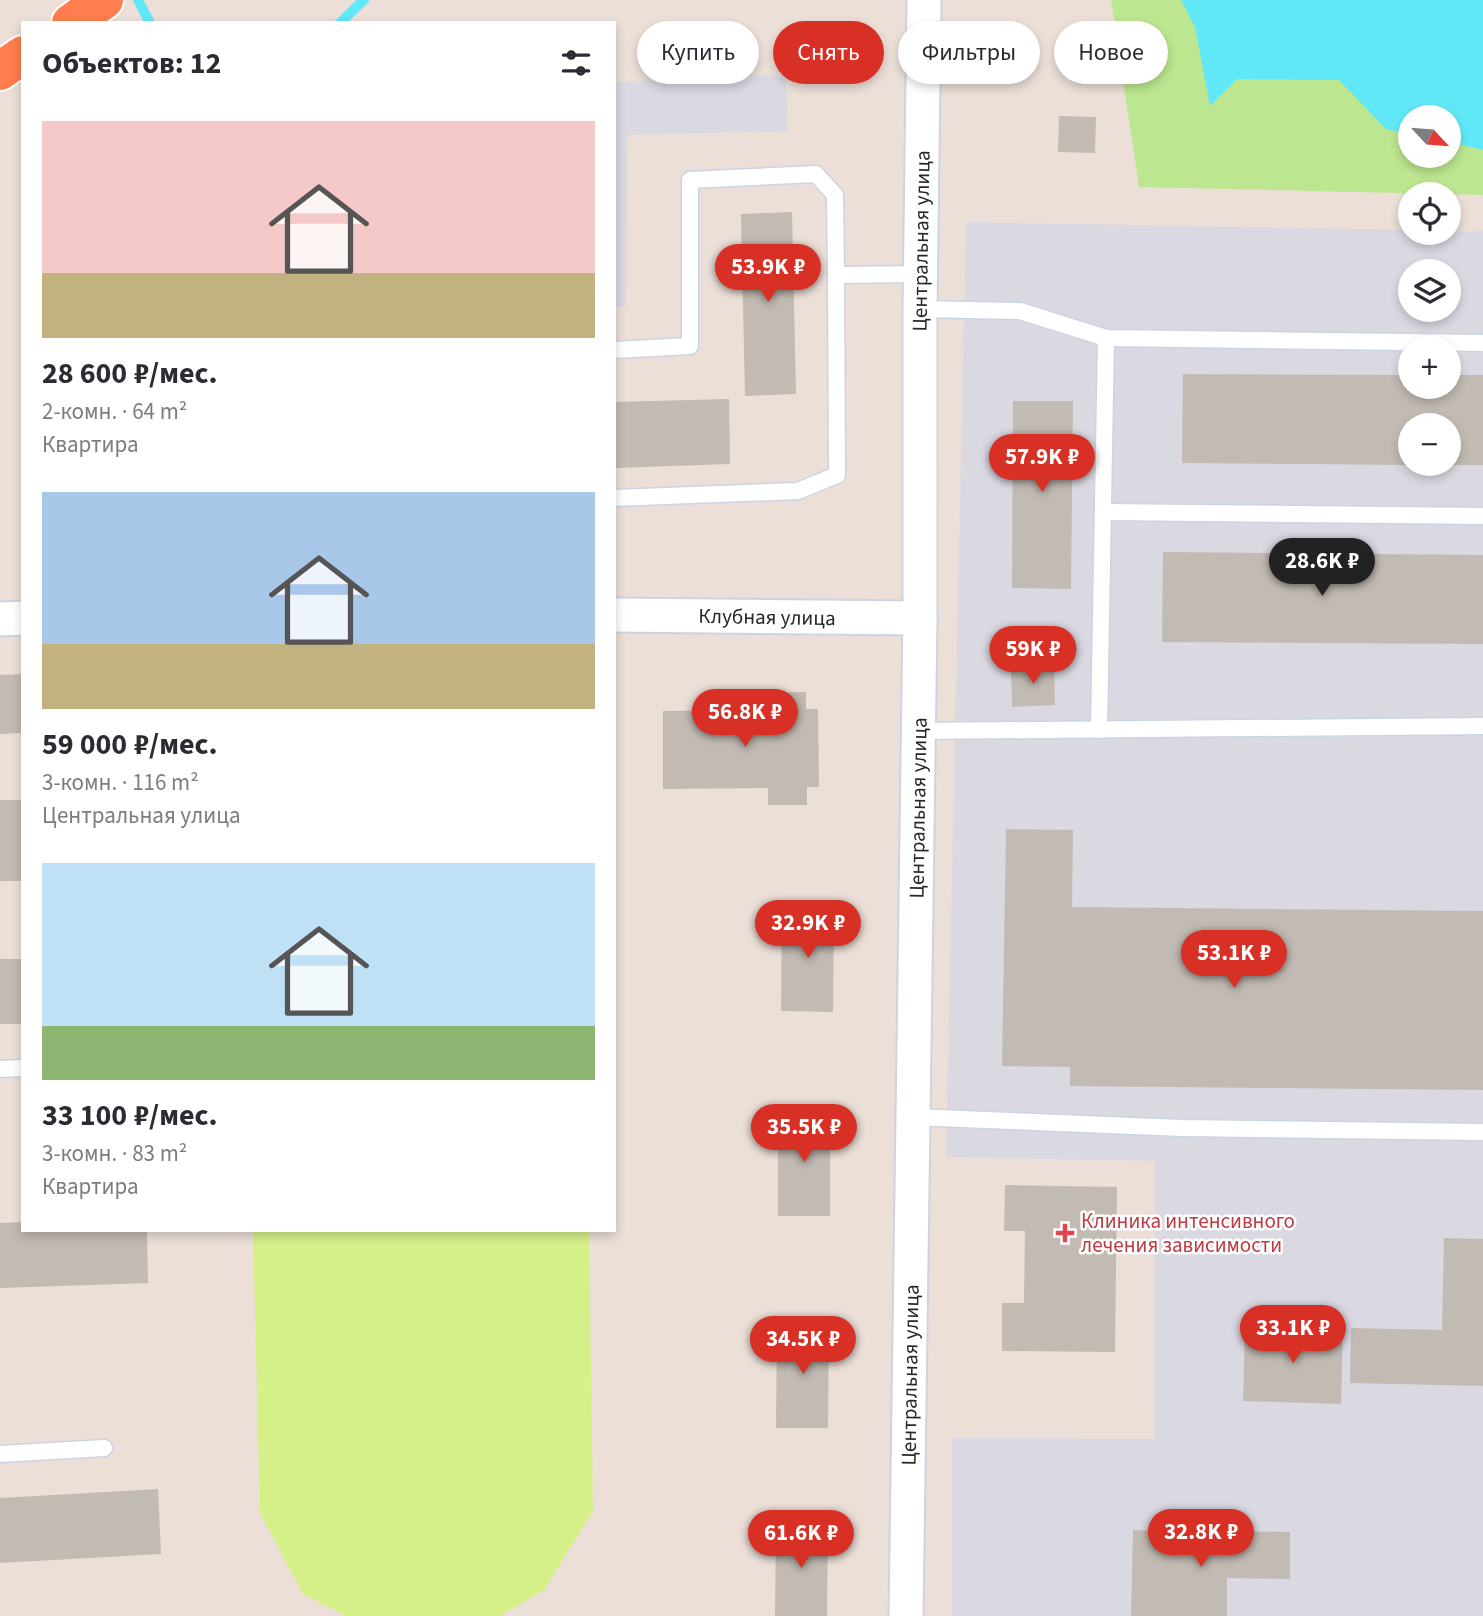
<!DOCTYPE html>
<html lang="ru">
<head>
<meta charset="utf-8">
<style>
	:root { --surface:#fff; --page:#f2f2f3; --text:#2b2b33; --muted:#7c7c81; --accent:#d93025 }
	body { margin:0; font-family:"Source Sans 3",sans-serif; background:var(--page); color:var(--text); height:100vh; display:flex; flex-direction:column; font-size:26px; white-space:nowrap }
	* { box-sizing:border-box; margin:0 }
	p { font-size:23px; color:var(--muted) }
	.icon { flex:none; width:38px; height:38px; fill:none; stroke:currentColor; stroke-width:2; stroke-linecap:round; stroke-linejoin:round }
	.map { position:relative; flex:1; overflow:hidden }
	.details { position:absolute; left:21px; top:21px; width:595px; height:1211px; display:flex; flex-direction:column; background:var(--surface); border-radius:0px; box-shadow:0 4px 10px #0003 }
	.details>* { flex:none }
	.hud { position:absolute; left:637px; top:21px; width:665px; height:63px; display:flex; gap:14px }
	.needle { width:46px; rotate:116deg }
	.buttons { position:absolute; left:1398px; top:105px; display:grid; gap:14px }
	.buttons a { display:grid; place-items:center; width:63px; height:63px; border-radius:50%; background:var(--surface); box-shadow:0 4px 10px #0003; font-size:35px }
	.price { position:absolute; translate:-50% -60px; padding:0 16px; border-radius:24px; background:var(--accent); color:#fff; font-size:23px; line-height:46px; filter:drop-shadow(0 2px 4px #0008) }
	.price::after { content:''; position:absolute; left:50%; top:42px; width:21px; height:16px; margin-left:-10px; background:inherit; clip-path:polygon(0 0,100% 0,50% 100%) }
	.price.on { background:#222; color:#fff }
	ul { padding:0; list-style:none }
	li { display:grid; align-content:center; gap:14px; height:371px; padding:0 21px }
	li span { display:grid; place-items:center; height:217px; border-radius:0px; color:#555 }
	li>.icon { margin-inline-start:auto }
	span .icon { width:126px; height:126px; fill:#fffc; stroke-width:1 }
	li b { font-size:30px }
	h2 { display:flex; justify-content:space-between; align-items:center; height:84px; padding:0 21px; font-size:30px }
	.pill { padding:0 24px; border-radius:32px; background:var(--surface); box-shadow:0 4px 10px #0003; font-size:24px; line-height:63px }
	.pill.on { background:var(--accent); color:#fff }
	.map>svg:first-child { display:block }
	.industrial { fill:#dad9e2; fill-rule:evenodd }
	.green { fill:#bce68f; fill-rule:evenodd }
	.pitch { fill:#d5ef89 }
	.water { fill:#61e8f6 }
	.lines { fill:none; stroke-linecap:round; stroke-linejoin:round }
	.stream { stroke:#61e8f6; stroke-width:10 }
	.building { fill:#c2bbb3 }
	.lane-casing { stroke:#ccd4e2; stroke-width:19 }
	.street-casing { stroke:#ccd4e2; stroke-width:37 }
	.highway-casing { stroke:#fff; stroke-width:42 }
	.lane { stroke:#fff; stroke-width:16 }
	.street { stroke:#fff; stroke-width:33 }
	.highway { stroke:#ff7d4e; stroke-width:38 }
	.health-dot { fill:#e0444e; stroke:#fff; stroke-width:2.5 }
	.labels { text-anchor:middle; stroke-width:5; stroke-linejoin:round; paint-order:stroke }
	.street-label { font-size:21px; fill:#272727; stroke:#fff }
	.health-label { font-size:21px; fill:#be3a42; stroke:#fff; text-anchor:start }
</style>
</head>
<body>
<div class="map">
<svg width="1483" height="1616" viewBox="0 0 1483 1616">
	<rect width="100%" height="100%" fill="#ebdfd7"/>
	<g class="industrial">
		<polygon points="786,75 788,131 627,135 626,306 614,307 614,82"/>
		<path d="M966,222l444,8v3l73,-2v1385h-531v-178l202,1 1,-278 -209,-4zM1410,271h39v39h-39zM1410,348h39v39h-39zM1410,425h39v39h-39z"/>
	</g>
	<path class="green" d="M1111,0h372v195l-344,-8zM1410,117h39v39h-39z"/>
	<polygon class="pitch" points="253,1230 589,1230 593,1511 544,1590 500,1616 346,1616 303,1594 260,1513"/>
	<polygon class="water" points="1181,0 1483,0 1483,150 1449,142 1449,117 1410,117 1410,134 1386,129 1339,80 1237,79 1210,106 1195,27"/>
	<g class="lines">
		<g class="stream">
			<polyline points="138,0 150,23"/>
			<polyline points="340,23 364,0"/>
		</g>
	</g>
	<g class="building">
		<polygon points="1059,116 1096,117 1095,153 1058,152"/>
		<polygon points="792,212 796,394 745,396 741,214"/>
		<polygon points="1183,374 1410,375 1410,387 1449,387 1449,375 1483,375 1483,465 1449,465 1449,425 1410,425 1410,465 1182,463"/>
		<polygon points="729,399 730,464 614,468 614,402"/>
		<polygon points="1013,401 1073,401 1071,589 1012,588"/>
		<polygon points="1163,552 1483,555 1483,644 1162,642"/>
		<polygon points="1054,665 1055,705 1012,707 1011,666"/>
		<polygon points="23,674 23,733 0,734 0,675"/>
		<polygon points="806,692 806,709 818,709 819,787 807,787 807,805 768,805 768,788 663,789 663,711 767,710 767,693"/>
		<rect x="0" y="800" width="23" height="81"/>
		<polygon points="1006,829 1073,830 1072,907 1483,911 1483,1090 1070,1086 1070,1067 1002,1066"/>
		<polygon points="782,909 834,909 833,1012 781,1011"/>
		<rect x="0" y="959" width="23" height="65"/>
		<rect x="778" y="1113" width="52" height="103"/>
		<polygon points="1005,1185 1117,1187 1115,1352 1002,1351 1002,1303 1024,1303 1025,1231 1004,1231"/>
		<polygon points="23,1222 23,1230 147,1230 148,1283 0,1288 0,1223"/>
		<polygon points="1444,1238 1483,1239 1483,1386 1350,1383 1351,1328 1442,1330"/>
		<polygon points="777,1325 829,1325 828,1428 776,1428"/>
		<polygon points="1245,1327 1343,1329 1341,1404 1243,1401"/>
		<polygon points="158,1489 161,1554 0,1563 0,1498"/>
		<polygon points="776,1524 828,1524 827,1616 775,1616"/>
		<polygon points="1133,1530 1290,1532 1290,1579 1227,1578 1227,1616 1131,1616"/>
	</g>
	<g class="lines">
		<defs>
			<g id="lane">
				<polyline points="920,309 1020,311 1106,338 1483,343"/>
				<polyline points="614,350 690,346 690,180 816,174 835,195 836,275 920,274"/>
				<polyline points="614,498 798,491 837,475 836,275"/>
				<polyline points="1103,512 1483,516"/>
				<polyline points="1099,730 1106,338"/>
				<polyline points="919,731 1483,726"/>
				<polyline points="0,1069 23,1068"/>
				<polyline points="913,1117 1182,1128 1483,1132"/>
				<polyline points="0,1454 104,1448"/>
			</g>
			<g id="street">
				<polyline points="614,615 920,618"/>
				<polyline points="0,619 23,618"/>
				<polyline points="906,1616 920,618 920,309 924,0"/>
			</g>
			<g id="highway">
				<polyline points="71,23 104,0"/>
				<polyline points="0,71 23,55"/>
			</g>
		</defs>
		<use href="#lane" class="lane-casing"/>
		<use href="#street" class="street-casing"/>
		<use href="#highway" class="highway-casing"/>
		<use href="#lane" class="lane"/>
		<use href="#street" class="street"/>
		<use href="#highway" class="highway"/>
	</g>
	<path class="health-dot" d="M1061.5 1222.5h7v7h7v7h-7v7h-7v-7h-7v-7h7z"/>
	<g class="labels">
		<g class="street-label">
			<text transform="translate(921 241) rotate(-89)" y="7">Центральная улица</text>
			<text transform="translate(767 617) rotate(1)" y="7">Клубная улица</text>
			<text transform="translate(918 808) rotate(-89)" y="7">Центральная улица</text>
			<text transform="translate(910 1375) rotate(-89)" y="7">Центральная улица</text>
		</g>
		<g class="health-label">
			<text x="1081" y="1228">Клиника интенсивного<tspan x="1081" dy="24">лечения зависимости</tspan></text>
		</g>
	</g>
</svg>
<div class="buttons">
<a><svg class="needle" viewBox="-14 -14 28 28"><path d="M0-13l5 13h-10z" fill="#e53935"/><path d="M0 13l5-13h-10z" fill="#7c7c81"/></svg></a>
<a><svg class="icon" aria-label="locate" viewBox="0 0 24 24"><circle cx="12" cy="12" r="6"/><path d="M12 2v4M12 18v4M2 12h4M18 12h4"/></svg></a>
<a><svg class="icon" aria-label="layers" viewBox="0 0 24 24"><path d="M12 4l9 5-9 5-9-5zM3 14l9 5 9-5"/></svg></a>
<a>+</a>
<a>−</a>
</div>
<b class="price" style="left:768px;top:304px">53.9K ₽</b>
<b class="price" style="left:1042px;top:494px">57.9K ₽</b>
<b class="price on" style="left:1322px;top:598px">28.6K ₽</b>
<b class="price" style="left:1033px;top:686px">59K ₽</b>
<b class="price" style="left:745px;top:749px">56.8K ₽</b>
<b class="price" style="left:808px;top:960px">32.9K ₽</b>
<b class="price" style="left:1234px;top:990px">53.1K ₽</b>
<b class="price" style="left:804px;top:1164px">35.5K ₽</b>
<b class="price" style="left:1293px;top:1365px">33.1K ₽</b>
<b class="price" style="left:803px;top:1376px">34.5K ₽</b>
<b class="price" style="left:1201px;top:1569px">32.8K ₽</b>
<b class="price" style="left:801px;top:1570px">61.6K ₽</b>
<div class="hud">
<a class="pill">Купить</a>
<a class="pill on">Снять</a>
<a class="pill">Фильтры</a>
<a class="pill">Новое</a>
</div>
<section class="details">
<h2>Объектов: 12<svg class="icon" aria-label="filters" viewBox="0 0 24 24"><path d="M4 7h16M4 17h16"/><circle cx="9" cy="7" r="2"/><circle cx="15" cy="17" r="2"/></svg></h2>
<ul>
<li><span style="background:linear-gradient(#f6c9c9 70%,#c2b280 0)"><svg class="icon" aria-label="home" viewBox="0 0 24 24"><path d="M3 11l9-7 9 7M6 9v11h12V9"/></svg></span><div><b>28 600 ₽/мес.</b><p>2-комн. · 64 m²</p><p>Квартира</p></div></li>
<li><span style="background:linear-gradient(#a9c7e8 70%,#c2b280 0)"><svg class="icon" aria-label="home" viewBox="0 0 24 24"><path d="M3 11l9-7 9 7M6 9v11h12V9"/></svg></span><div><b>59 000 ₽/мес.</b><p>3-комн. · 116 m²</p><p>Центральная улица</p></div></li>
<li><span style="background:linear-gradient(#bfe0f5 75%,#8fb573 0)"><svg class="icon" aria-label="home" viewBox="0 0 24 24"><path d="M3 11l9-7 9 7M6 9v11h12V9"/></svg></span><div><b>33 100 ₽/мес.</b><p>3-комн. · 83 m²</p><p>Квартира</p></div></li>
</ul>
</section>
</div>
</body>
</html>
